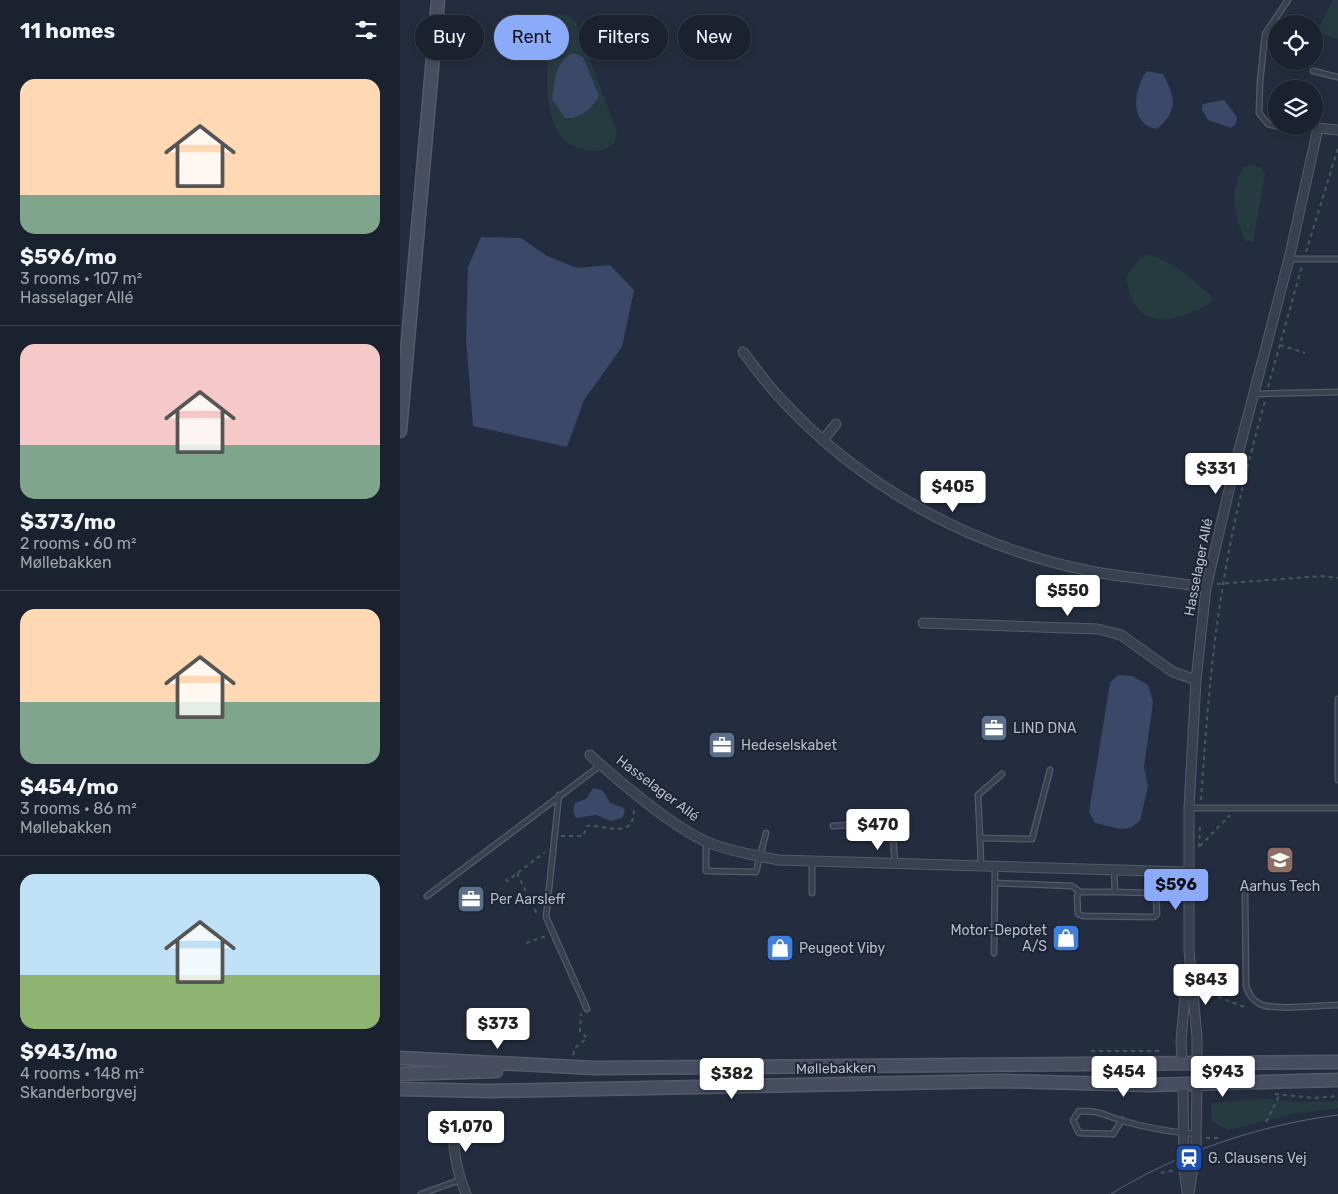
<!DOCTYPE html>
<html lang="en">
<head>
<meta charset="utf-8">
<style>
	:root { --surface:#1b222f; --page:#242a37; --text:#f1f3f6; --muted:#a0a4aa; --line:#393f4b; --accent:#8baaf9 }
	body { margin:0; font-family:Rubik,sans-serif; background:var(--page); color:var(--text); height:100vh; display:flex; flex-direction:column; font-size:19px; white-space:nowrap }
	* { box-sizing:border-box; margin:0 }
	p { font-size:16px; color:var(--muted) }
	.icon { flex:none; width:28px; height:28px; fill:none; stroke:currentColor; stroke-width:2; stroke-linecap:round; stroke-linejoin:round }
	.map { position:relative; flex:1; overflow:hidden }
	.details { display:flex; flex-direction:column; background:var(--surface); width:400px }
	.details>* { flex:none }
	.guide { position:absolute; left:15px; top:15px; width:475px; height:45px; display:flex; gap:10px }
	.buttons { position:absolute; left:868px; top:15px; display:grid; gap:10px }
	.buttons a { display:grid; place-items:center; width:55px; height:55px; border-radius:50%; background:var(--surface); box-shadow:0 2px 8px #0003,0 0 0 1px var(--line); font-size:25px }
	.price { position:absolute; translate:-50% -42px; padding:0 11px; border-radius:5px; background:#fff; color:#222; font-size:16px; line-height:32px; filter:drop-shadow(0 1px 2px #0008) }
	.price::after { content:''; position:absolute; left:50%; top:30px; width:15px; height:11px; margin-left:-8px; background:inherit; clip-path:polygon(0 0,100% 0,50% 100%) }
	.price.on { background:var(--accent); color:#111 }
	ul { padding:0; list-style:none }
	li { display:grid; align-content:center; gap:10px; height:265px; padding:0 20px }
	li+li { border-top:1px solid var(--line) }
	li span { display:grid; place-items:center; height:155px; border-radius:15px; color:#555 }
	li>.icon { margin-inline-start:auto }
	span .icon { width:90px; height:90px; fill:#fffc; stroke-width:1 }
	li b { font-size:21px }
	h2 { display:flex; justify-content:space-between; align-items:center; height:60px; padding:0 20px; font-size:21px }
	.chip { padding:0 18px; border-radius:22px; background:var(--surface); box-shadow:0 2px 8px #0003,0 0 0 1px var(--line); font-size:18px; line-height:45px }
	.chip.on { background:var(--accent); color:#111 }
	main { display:flex; flex:1; min-height:0 }
	.map>svg:first-child { display:block }
	.green { fill:#263b40 }
	.water { fill:#3a4968 }
	.lines { fill:none; stroke-linecap:round; stroke-linejoin:round }
	.lane-casing { stroke:#535b6a; stroke-width:7 }
	.street-casing { stroke:#535b6a; stroke-width:11 }
	.secondary-casing { stroke:#535b6a; stroke-width:15 }
	.path { stroke:#45585d; stroke-width:2; stroke-dasharray:4 4; stroke-linecap:butt }
	.lane { stroke:#39404f; stroke-width:4.5 }
	.street { stroke:#39404f; stroke-width:9 }
	.secondary { stroke:#474e62; stroke-width:12 }
	.tram { stroke:#5b6376; stroke-width:1 }
	.labels { text-anchor:middle; stroke-width:4; stroke-linejoin:round; paint-order:stroke }
	.street-label { font-size:14px; fill:#b5bbca; stroke:#1d2434 }
	.poi-label { font-size:14px; fill:#b5bbca; stroke:#1d2434; text-anchor:start }
</style>
</head>
<body>
<main>
<section class="details">
<h2>11 homes<svg class="icon" aria-label="filters" viewBox="0 0 24 24"><path d="M4 7h16M4 17h16"/><circle cx="9" cy="7" r="2"/><circle cx="15" cy="17" r="2"/></svg></h2>
<ul>
<li><span style="background:linear-gradient(#ffd9b3 75%,#7fa58c 0)"><svg class="icon" aria-label="home" viewBox="0 0 24 24"><path d="M3 11l9-7 9 7M6 9v11h12V9"/></svg></span><div><b>$596/mo</b><p>3 rooms · 107 m²</p><p>Hasselager Allé</p></div></li>
<li><span style="background:linear-gradient(#f6c9c9 65%,#7fa58c 0)"><svg class="icon" aria-label="home" viewBox="0 0 24 24"><path d="M3 11l9-7 9 7M6 9v11h12V9"/></svg></span><div><b>$373/mo</b><p>2 rooms · 60 m²</p><p>Møllebakken</p></div></li>
<li><span style="background:linear-gradient(#ffd9b3 60%,#7fa58c 0)"><svg class="icon" aria-label="home" viewBox="0 0 24 24"><path d="M3 11l9-7 9 7M6 9v11h12V9"/></svg></span><div><b>$454/mo</b><p>3 rooms · 86 m²</p><p>Møllebakken</p></div></li>
<li><span style="background:linear-gradient(#bfe0f5 65%,#8fb573 0)"><svg class="icon" aria-label="home" viewBox="0 0 24 24"><path d="M3 11l9-7 9 7M6 9v11h12V9"/></svg></span><div><b>$943/mo</b><p>4 rooms · 148 m²</p><p>Skanderborgvej</p></div></li>
</ul>
</section>
<div class="map">
<svg width="938" height="1194" viewBox="0 0 938 1194">
	<rect width="100%" height="100%" fill="#242d3f"/>
	<g class="green">
		<polygon points="933,0 938,0 938,39 916,32"/>
		<path d="M154,15h14l8,8 41,109 -3,12c-12,8 -22,9 -36,4 -43,-16 -29,-96 -27,-132z"/>
		<path d="M853,165l8,3 4,6 -12,68 -7,-1c-12,-23 -18,-52 -1,-75z"/>
		<path d="M749,255c23,5 45,26 62,41v5c-7,7 -15,9 -24,13 -36,14 -57,-1 -61,-38l14,-17z"/>
		<polygon points="868,1099 895,1102 938,1101 938,1108 892,1114 829,1130 812,1122 811,1103"/>
	</g>
	<g class="water">
		<path d="M173,53l10,4 16,39c-8,13 -18,23 -34,22l-13,-19c3,-18 3,-38 21,-46z"/>
		<path d="M747,71l16,3c12,23 16,36 -6,55 -28,-4 -24,-40 -10,-58z"/>
		<polygon points="824,100 837,117 836,124 831,128 808,120 802,110 803,104"/>
		<polygon points="81,237 121,238 147,256 177,268 210,265 234,290 222,347 184,400 167,447 73,426 66,339 68,267"/>
		<polygon points="718,675 732,676 748,685 753,702 744,767 748,786 740,821 730,828 720,829 695,823 689,812 710,683"/>
		<polygon points="193,788 202,790 210,803 224,808 225,812 222,818 211,821 196,815 176,818 173,811 175,803 186,799"/>
	</g>
	<g class="lines">
		<defs>
			<g id="lane">
				<polyline points="913,71 938,77"/>
				<polyline points="876,126 868,124 859,113 860,82 865,34 888,0"/>
				<polyline points="884,126 918,128"/>
				<polyline points="889,259 938,259"/>
				<polyline points="853,394 938,392"/>
				<polyline points="938,699 938,780"/>
				<polyline points="159,795 146,917 187,1009"/>
				<polyline points="789,808 938,808"/>
				<polyline points="433,826 492,822 495,864"/>
				<polyline points="580,838 578,795 602,774"/>
				<polyline points="306,842 306,871 356,872 366,833"/>
				<polyline points="581,865 580,838 632,839 650,770"/>
				<polyline points="714,870 715,892 752,893 756,897 757,914 754,917 683,916 678,914 677,896 680,892 715,892"/>
				<polyline points="595,883 672,886 680,892"/>
				<path d="M845,889l1,97c3,8 6,14 14,18 14,7 60,1 78,1"/>
				<polyline points="412,893 412,862"/>
				<polyline points="27,896 201,765"/>
				<polyline points="594,953 595,866"/>
				<path d="M722,1120l-9,14 -34,-1 -6,-13 6,-9c23,0 24,4 44,10 24,7 48,11 73,13"/>
				<polyline points="21,1194 60,1180"/>
			</g>
			<g id="street">
				<path d="M343,352c12,15 24,33 38,47 82,89 190,148 309,172 39,8 78,9 116,17"/>
				<polyline points="423,440 436,424"/>
				<polyline points="523,623 698,629 721,635 773,672 796,680"/>
				<path d="M190,755c28,26 83,72 117,87 22,9 47,13 71,18l409,12"/>
				<polyline points="782,1063 781,1041 787,973"/>
				<polyline points="797,1063 797,1037 789,950 789,808 796,680 806,588 833,473 889,259 918,128 938,130"/>
				<polyline points="783,1085 784,1170 787,1192"/>
				<path d="M53,1116c-1,28 2,52 13,78"/>
				<polyline points="789,1194 796,1146 797,1084"/>
			</g>
			<g id="secondary">
				<polyline points="0,431 38,0"/>
				<polyline points="0,1058 194,1068 938,1062"/>
				<polyline points="0,1074 96,1071"/>
				<polyline points="0,1089 89,1091 604,1081 749,1085 938,1080"/>
			</g>
		</defs>
		<use href="#lane" class="lane-casing"/>
		<use href="#street" class="street-casing"/>
		<use href="#secondary" class="secondary-casing"/>
		<g class="path">
			<polyline points="906,252 938,148"/>
			<polyline points="880,345 905,353"/>
			<polyline points="868,387 902,266"/>
			<polyline points="817,584 921,576 938,578"/>
			<path d="M801,800c5,-72 10,-144 22,-215 10,-62 25,-123 42,-184"/>
			<path d="M161,836h22l4,-10c19,-2 48,16 47,-19"/>
			<polyline points="800,846 830,815"/>
			<polyline points="799,847 800,827"/>
			<polyline points="117,873 138,916"/>
			<polyline points="106,879 107,881 145,852"/>
			<polyline points="126,943 146,936"/>
			<polyline points="803,991 847,1008"/>
			<polyline points="691,1051 763,1051"/>
			<polyline points="173,1055 175,1048 187,1038 180,1031 181,1014"/>
			<polyline points="875,1094 914,1098 938,1096"/>
			<polyline points="866,1122 879,1096"/>
			<polyline points="806,1138 820,1138"/>
			<polyline points="761,1173 774,1170"/>
		</g>
		<use href="#lane" class="lane"/>
		<use href="#street" class="street"/>
		<use href="#secondary" class="secondary"/>
		<path class="tram" d="M711,1194c68,-42 148,-69 227,-79"/>
	</g>
	<defs>
		<symbol id="office-square" viewBox="-11 -11 22 22"><rect x="-9" y="-9" width="18" height="18" rx="4" fill="#5c6f8a" stroke="#1d2434"/><path d="M-6-3h4V-5.5h4V-3h4V5H-6ZM-1-4.5V-3h2v-1.5ZM-6 0V1H6V0Z" fill="#fff"/></symbol>
		<symbol id="university-square" viewBox="-11 -11 22 22"><rect x="-9" y="-9" width="18" height="18" rx="4" fill="#8d6e63" stroke="#1d2434"/><path d="M0-5L7-2L0 1L-7-2ZM-4 1L0 2.5L4 1V4Q0 6-4 4Z" fill="#fff"/></symbol>
		<symbol id="shop-square" viewBox="-11 -11 22 22"><rect x="-9" y="-9" width="18" height="18" rx="4" fill="#3f7fe0" stroke="#1d2434"/><path d="M-5-2.5h2.3a2.7 3.5 0 0 1 5.4 0H5L5.5 6h-11ZM-1.5-2.5h3a1.5 2.3 0 0 0-3 0Z" fill="#fff"/></symbol>
		<symbol id="station-square" viewBox="-11 -11 22 22"><rect x="-9" y="-9" width="18" height="18" rx="4" fill="#1a4fb4" stroke="#1d2434"/><path d="M-3-6H3Q5-6 5-4V2Q5 4 3 4L4.5 6H3L1.5 4h-3L-3 6H-4.5L-3 4Q-5 4-5 2V-4Q-5-6-3-6ZM-3.5-4v3h7v-3ZM-3.5 1v1.5H-2V1ZM2 1v1.5H3.5V1Z" fill="#fff"/></symbol>
	</defs>
	<g fill-rule="evenodd">
		<use href="#office-square" x="578" y="712" width="32" height="32"/>
		<use href="#office-square" x="306" y="729" width="32" height="32"/>
		<use href="#university-square" x="864" y="844" width="32" height="32"/>
		<use href="#office-square" x="55" y="883" width="32" height="32"/>
		<use href="#shop-square" x="650" y="922" width="32" height="32"/>
		<use href="#shop-square" x="364" y="932" width="32" height="32"/>
		<use href="#station-square" x="773" y="1142" width="32" height="32"/>
	</g>
	<g class="labels">
		<g class="street-label">
			<text transform="translate(798 567) rotate(-79)" y="5">Hasselager Allé</text>
			<text transform="translate(258 788) rotate(37)" y="5">Hasselager Allé</text>
			<text transform="translate(436 1068) rotate(-1)" y="5">Møllebakken</text>
		</g>
		<g class="poi-label">
			<text x="613" y="733">LIND DNA</text>
			<text x="341" y="750">Hedeselskabet</text>
			<text x="880" y="891" text-anchor="middle">Aarhus Tech</text>
			<text x="90" y="904">Per Aarsleff</text>
			<text x="647" y="935" text-anchor="end">Motor-Depotet<tspan x="647" dy="16">A/S</tspan></text>
			<text x="399" y="953">Peugeot Viby</text>
			<text x="808" y="1163">G. Clausens Vej</text>
		</g>
	</g>
</svg>
<div class="buttons">
<a><svg class="icon" aria-label="locate" viewBox="0 0 24 24"><circle cx="12" cy="12" r="6"/><path d="M12 2v4M12 18v4M2 12h4M18 12h4"/></svg></a>
<a><svg class="icon" aria-label="layers" viewBox="0 0 24 24"><path d="M12 4l9 5-9 5-9-5zM3 14l9 5 9-5"/></svg></a>
</div>
<b class="price" style="left:816px;top:495px">$331</b>
<b class="price" style="left:553px;top:513px">$405</b>
<b class="price" style="left:668px;top:617px">$550</b>
<b class="price" style="left:478px;top:851px">$470</b>
<b class="price on" style="left:776px;top:911px">$596</b>
<b class="price" style="left:806px;top:1006px">$843</b>
<b class="price" style="left:98px;top:1050px">$373</b>
<b class="price" style="left:724px;top:1098px">$454</b>
<b class="price" style="left:823px;top:1098px">$943</b>
<b class="price" style="left:332px;top:1100px">$382</b>
<b class="price" style="left:66px;top:1153px">$1,070</b>
<div class="guide">
<a class="chip">Buy</a>
<a class="chip on">Rent</a>
<a class="chip">Filters</a>
<a class="chip">New</a>
</div>
</div>
</main>
</body>
</html>
